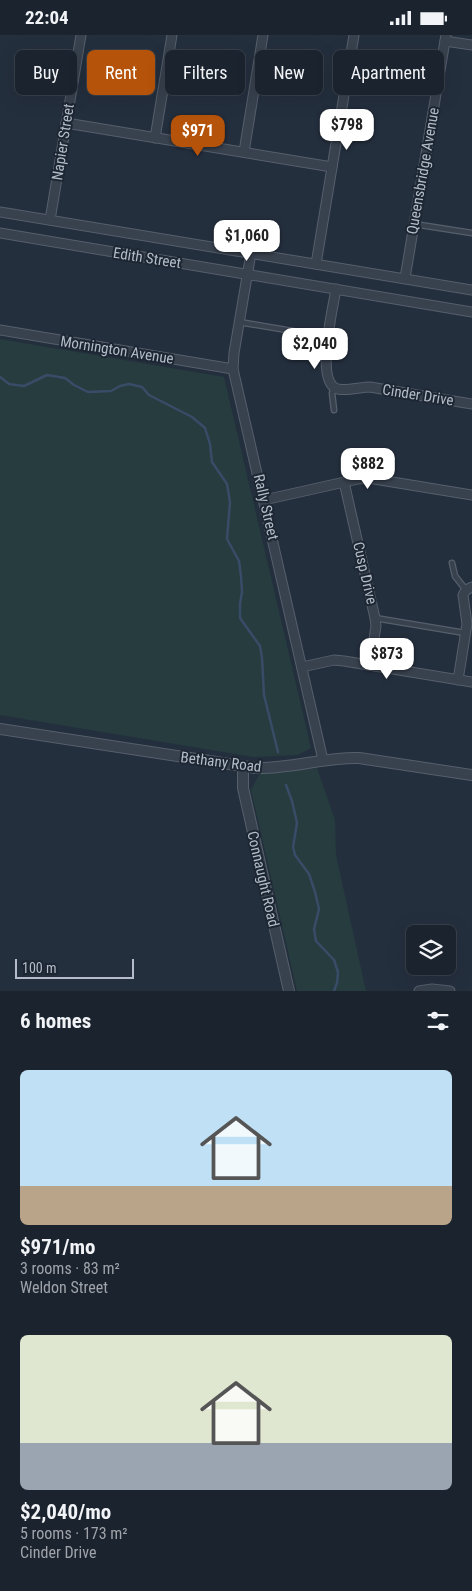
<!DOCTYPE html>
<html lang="en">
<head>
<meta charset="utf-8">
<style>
	:root { --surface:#1b232e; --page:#282f3a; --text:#f1f3f6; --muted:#a0a4aa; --line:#39404a; --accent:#b45309 }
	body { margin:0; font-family:"Roboto Condensed",sans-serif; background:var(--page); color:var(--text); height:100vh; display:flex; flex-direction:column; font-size:19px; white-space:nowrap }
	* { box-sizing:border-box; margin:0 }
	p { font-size:16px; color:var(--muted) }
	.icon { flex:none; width:28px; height:28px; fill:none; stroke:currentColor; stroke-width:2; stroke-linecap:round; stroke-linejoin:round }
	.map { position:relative; height:956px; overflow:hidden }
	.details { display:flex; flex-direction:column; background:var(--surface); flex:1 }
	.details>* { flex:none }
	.top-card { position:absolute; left:15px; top:15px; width:442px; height:45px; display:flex; gap:10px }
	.controls { position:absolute; left:406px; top:890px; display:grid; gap:10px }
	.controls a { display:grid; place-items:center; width:50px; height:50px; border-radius:8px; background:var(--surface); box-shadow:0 5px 20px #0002,0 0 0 1px var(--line); font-size:25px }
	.scale { position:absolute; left:15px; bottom:12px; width:119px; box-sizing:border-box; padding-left:5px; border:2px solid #b4bcc9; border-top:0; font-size:14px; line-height:18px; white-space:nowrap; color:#b4bcc9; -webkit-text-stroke:4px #1d2633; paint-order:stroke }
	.price { position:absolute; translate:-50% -42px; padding:0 11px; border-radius:10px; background:#fff; color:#222; font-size:16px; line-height:32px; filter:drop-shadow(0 1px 2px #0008) }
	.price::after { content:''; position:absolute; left:50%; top:30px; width:15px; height:11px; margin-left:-8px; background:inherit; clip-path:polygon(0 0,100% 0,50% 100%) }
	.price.on { background:var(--accent); color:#fff }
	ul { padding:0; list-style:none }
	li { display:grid; align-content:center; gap:10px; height:265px; padding:0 20px }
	li span { display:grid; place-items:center; height:155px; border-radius:8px; color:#555 }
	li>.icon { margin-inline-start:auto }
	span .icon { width:90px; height:90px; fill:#fffc; stroke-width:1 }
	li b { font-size:21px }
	h2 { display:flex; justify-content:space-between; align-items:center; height:60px; padding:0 20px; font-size:21px }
	.chip { padding:0 18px; border-radius:8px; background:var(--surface); box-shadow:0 5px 20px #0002,0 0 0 1px var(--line); font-size:18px; line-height:45px }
	.chip.on { background:var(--accent); color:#fff }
	.status { display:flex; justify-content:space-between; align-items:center; height:35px; padding:0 25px; background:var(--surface); direction:ltr }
	.status svg { height:14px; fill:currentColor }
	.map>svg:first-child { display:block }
	.green { fill:#263c3f }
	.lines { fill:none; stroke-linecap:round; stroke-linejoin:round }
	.stream { stroke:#394c67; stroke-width:2.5 }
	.service-casing { stroke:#565f6c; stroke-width:7 }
	.minor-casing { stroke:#565f6c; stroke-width:11 }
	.tertiary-casing { stroke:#565f6c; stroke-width:12 }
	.service { stroke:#38414e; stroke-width:4.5 }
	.minor { stroke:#38414e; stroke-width:9 }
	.tertiary { stroke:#38414e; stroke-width:10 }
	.labels { text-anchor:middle; stroke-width:4; stroke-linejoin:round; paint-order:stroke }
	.street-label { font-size:15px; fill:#b4bcc9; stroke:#1d2633 }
</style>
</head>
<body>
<div class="status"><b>22:04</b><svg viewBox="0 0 49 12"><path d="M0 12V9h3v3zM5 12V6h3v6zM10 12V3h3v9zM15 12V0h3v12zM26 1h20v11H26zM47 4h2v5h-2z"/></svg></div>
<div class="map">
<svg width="472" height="956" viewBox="0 0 472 956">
	<rect width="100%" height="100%" fill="#242f3e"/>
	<g class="green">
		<polygon points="0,304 224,342 311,713 298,720 253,722 0,680"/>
		<polygon points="317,733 335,785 336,820 366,956 297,956 251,755 260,738"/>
	</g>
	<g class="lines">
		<g class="stream">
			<polyline points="0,342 9,349 24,351 47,340 65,343 74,350 88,357 111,356 120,351 129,349 142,352 149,360 192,382 205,393 210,409 212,427 227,449 230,467 227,504 239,526 241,541 242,557 240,569 240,583 260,611 262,623 264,660 278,717"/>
			<polyline points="286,750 292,766 297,788 293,812 295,820 309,839 315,857 319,874 314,894 316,906 334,925 338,937 337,948 334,956"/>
		</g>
		<defs>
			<g id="service">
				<polyline points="414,189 472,198"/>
				<polyline points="239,287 328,302"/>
				<polyline points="334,353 332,358 334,375"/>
				<polyline points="452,528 455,541 466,555"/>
				<polyline points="375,583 465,598"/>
			</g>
			<g id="minor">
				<polyline points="445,6 472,10"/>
				<polyline points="66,88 332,132"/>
				<polyline points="155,103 172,0"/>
				<polyline points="244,117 263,0"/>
				<polyline points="0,177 472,255"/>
				<polyline points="50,185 81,0"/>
				<polyline points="0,198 472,277"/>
				<polyline points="251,218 234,318 233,334 323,725"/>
				<polyline points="316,229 354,0"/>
				<polyline points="405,243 446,0"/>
				<path d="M336,254c-3,19 -20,88 -1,99 7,4 25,-1 35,-1l102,17"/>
				<polyline points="0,295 233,334"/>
				<polyline points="344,447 375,583 376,591 370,630"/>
				<polyline points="264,465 358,444 368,443 472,460"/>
				<polyline points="302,632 334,625 344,626 472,647"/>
				<polyline points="458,645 467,589 463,560 466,555 472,552"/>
				<polyline points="419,956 432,954 450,956"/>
			</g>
			<g id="tertiary">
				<path d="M0,694l256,39c35,1 68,-11 103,-10l113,17"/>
				<polyline points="243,732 243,753 289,956"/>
			</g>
		</defs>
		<use href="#service" class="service-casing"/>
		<use href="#minor" class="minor-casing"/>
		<use href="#tertiary" class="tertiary-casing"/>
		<use href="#service" class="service"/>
		<use href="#minor" class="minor"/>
		<use href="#tertiary" class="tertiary"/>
	</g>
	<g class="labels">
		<g class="street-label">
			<text transform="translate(63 107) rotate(-81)" y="5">Napier Street</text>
			<text transform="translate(423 136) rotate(-80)" y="5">Queensbridge Avenue</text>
			<text transform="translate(147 223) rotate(9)" y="5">Edith Street</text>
			<text transform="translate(117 315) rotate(9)" y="5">Mornington Avenue</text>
			<text transform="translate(418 360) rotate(9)" y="5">Cinder Drive</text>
			<text transform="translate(266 472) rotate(77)" y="5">Rally Street</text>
			<text transform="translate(365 538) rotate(77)" y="5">Cusp Drive</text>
			<text transform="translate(221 727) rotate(7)" y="5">Bethany Road</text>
			<text transform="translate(263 844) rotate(77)" y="5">Connaught Road</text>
		</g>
	</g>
</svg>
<div class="controls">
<a><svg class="icon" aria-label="layers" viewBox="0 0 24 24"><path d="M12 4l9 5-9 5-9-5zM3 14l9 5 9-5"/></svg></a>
</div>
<div class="scale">100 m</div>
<b class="price" style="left:347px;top:116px">$798</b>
<b class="price on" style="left:198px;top:122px">$971</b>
<b class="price" style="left:247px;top:227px">$1,060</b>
<b class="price" style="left:315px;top:335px">$2,040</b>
<b class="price" style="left:368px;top:455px">$882</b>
<b class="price" style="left:387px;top:645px">$873</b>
<div class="top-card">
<a class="chip">Buy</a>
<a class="chip on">Rent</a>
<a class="chip">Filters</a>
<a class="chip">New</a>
<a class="chip">Apartment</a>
</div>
</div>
<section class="details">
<h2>6 homes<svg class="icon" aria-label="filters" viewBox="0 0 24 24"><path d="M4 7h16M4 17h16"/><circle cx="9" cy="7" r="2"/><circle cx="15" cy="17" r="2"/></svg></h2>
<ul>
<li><span style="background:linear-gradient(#bfe0f5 75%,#b9a48a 0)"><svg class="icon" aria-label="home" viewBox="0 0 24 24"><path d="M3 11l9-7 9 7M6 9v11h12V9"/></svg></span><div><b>$971/mo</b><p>3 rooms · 83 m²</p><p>Weldon Street</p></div></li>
<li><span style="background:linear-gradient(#dfe7d0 70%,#9aa5b1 0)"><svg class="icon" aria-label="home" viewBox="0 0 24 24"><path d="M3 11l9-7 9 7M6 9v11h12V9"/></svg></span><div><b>$2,040/mo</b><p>5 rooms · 173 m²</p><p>Cinder Drive</p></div></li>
</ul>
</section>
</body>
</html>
